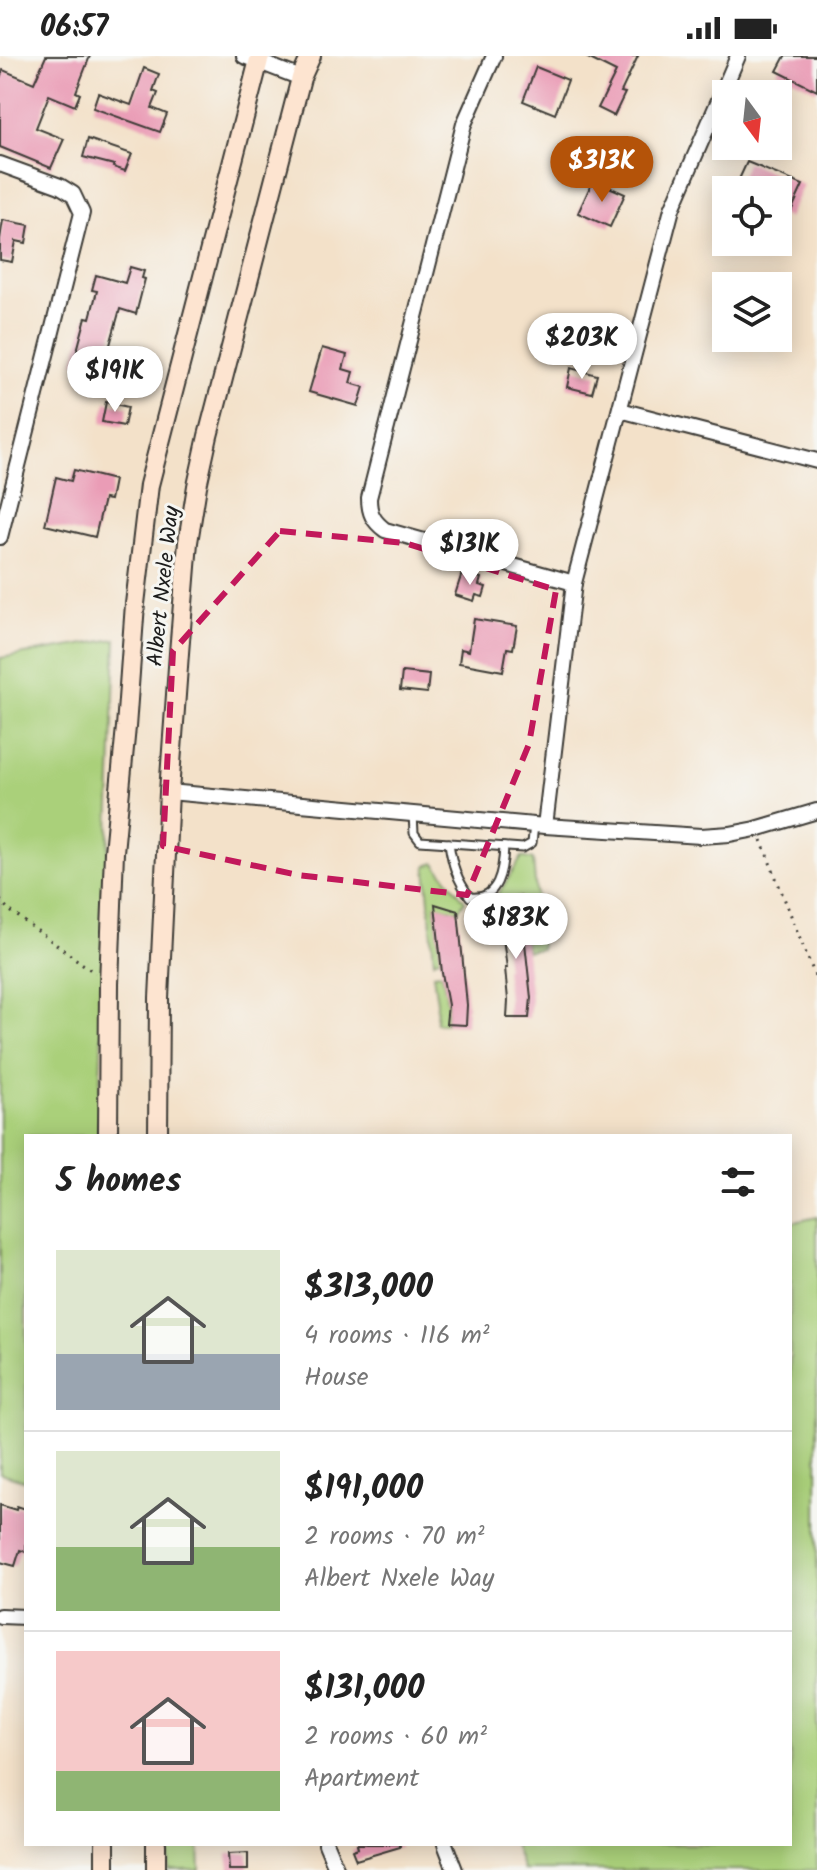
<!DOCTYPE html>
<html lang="en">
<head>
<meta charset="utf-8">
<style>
	:root { --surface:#fff; --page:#f2f2f2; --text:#222; --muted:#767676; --line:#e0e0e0; --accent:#b45309 }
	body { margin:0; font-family:Kalam,sans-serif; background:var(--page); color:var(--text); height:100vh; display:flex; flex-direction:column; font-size:30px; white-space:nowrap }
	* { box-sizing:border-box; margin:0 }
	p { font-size:26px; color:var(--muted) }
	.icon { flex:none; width:44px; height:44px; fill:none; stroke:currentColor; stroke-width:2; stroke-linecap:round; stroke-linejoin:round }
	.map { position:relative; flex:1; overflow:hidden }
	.details { position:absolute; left:24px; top:1078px; width:768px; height:712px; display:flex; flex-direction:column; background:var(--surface); border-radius:0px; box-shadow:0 4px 20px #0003 }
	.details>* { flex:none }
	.needle { width:52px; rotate:165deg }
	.buttons { position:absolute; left:712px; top:24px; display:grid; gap:16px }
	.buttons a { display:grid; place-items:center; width:80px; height:80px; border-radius:0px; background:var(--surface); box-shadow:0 4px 20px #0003; font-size:40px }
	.price { position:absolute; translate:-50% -68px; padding:0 18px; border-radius:28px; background:#fff; color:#222; font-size:26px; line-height:52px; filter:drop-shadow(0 2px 4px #0008) }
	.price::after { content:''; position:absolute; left:50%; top:48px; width:24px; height:18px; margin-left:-12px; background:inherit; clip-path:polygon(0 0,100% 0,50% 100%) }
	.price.current { background:var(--accent); color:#fff }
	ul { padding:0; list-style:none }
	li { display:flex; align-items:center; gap:24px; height:200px; padding:0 32px }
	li+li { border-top:2px solid var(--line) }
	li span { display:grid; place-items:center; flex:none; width:224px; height:160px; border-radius:0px; color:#555 }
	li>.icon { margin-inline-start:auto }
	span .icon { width:96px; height:96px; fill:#fffc; stroke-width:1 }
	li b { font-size:34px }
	h2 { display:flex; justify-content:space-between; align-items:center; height:96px; padding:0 32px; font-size:34px }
	.status { display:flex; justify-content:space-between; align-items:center; height:56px; padding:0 40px; background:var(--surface); direction:ltr }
	.status svg { height:22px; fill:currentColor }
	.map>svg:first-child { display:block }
	.green { fill:#aad07a; stroke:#63764b; stroke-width:2 }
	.building { fill:#ea9cb6 }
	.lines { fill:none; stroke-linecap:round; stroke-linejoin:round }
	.service-casing { stroke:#3c3a36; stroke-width:11 }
	.minor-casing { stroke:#3c3a36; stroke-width:18 }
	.secondary-casing { stroke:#3c3a36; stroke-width:22 }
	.path { stroke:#3c3a36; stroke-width:3; stroke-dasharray:2 6; stroke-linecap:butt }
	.service { stroke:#fff; stroke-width:7 }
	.minor { stroke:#fff; stroke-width:14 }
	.secondary { stroke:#fde4d0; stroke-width:18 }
	.marked { fill:none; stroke:#c2185b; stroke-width:6; stroke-dasharray:16 10; stroke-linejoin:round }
	.labels { text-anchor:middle; stroke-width:6; stroke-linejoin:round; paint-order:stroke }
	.street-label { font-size:22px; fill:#1c1c1c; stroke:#f6f6f2 }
</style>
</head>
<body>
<div class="status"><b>06:57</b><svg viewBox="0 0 49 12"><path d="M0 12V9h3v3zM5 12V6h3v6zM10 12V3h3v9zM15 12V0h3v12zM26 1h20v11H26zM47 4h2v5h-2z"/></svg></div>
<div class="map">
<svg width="817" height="1814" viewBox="0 0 817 1814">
	<rect width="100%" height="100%" fill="#f6f6f2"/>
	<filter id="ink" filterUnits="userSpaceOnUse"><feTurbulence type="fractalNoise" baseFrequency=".0125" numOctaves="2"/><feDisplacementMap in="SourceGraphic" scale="16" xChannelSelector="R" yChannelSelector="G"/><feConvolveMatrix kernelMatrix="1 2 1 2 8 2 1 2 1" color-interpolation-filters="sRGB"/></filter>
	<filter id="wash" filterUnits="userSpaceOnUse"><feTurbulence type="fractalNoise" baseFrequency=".006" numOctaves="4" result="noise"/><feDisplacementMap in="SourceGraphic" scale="32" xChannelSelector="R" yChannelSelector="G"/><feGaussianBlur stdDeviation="1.8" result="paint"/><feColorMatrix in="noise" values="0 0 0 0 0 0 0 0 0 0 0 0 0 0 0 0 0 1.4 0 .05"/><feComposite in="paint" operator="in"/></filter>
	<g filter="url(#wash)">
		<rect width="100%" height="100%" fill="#f3e1c9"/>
		<g class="green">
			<polygon points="116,583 98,1080 26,1080 26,1425 0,1417 0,602"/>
			<polygon points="522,801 533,804 541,893 526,895 520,841 504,849 495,843"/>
			<polygon points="435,807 465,845 458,855 435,849 441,901 434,905 426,810"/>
			<polygon points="442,917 448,949 446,968 436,967 437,946 433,918"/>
			<polygon points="817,1161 817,1814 523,1814 514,1788 790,1788 790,1167"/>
			<polygon points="169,1788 199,1788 200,1814 169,1814"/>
		</g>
		<g id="blocks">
			<g class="building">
				<polygon points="46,0 90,0 76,36 80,38 75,50 49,39 36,72 64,83 51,112 0,91 0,22 3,14 34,27"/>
				<polygon points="584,0 638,0 621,36 625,37 614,60 598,52 616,16"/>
				<polygon points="785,0 817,0 817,35 777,15"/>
				<polygon points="536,11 568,24 555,58 523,45"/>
				<polygon points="144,12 159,18 153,35 158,37 152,52 167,58 160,76 93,52 98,37 131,49"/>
				<polygon points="88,83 132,98 125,115 113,111 114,109 83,101"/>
				<polygon points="747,106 803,129 788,162 778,157 778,134 734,134"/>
				<polygon points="593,124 625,138 610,171 578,157"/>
				<polygon points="3,164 29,169 26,187 16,185 12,206 0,204 0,183"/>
				<polygon points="130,211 144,215 142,222 145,223 136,258 120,253 103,314 74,306 86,261 90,262 97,235 92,234 96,219 125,227"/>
				<polygon points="322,292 347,299 343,313 353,316 350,327 364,331 358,350 309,336"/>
				<polygon points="571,312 597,319 592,337 567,331"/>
				<polygon points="106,346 128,351 124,370 102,366"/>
				<polygon points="74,414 114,424 110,444 104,443 95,481 45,469 56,421 71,425"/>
				<polygon points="462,517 481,522 479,529 486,531 483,541 476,539 474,545 455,539"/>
				<polygon points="474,563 517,570 513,593 507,592 503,615 459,607 461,593 469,595"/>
				<polygon points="402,616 429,619 427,637 400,634"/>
				<polygon points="520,841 531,942 529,962 507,962 508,944 505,912 507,912 499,851"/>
				<polygon points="435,848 458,855 467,949 466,969 446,968 448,949 442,917"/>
				<polygon points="0,1449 16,1454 17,1450 26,1453 26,1496 20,1494 15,1510 0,1506"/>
				<polygon points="357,1788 400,1788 400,1791 356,1804 352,1794 358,1792"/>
				<polygon points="248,1797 248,1814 229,1814 228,1798"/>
			</g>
		</g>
	</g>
	<g filter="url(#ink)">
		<use href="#blocks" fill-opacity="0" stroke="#3c3a36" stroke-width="2"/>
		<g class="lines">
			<defs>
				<g id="service">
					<polyline points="413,758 414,777 420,785 523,792 532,787 534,769"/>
					<path d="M449,787c3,21 8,37 21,54 29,4 33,-28 34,-50"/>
				</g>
				<g id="minor">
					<polyline points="244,0 301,22"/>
					<path d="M494,0l-30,68 -95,374c0,15 4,23 16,32l189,53"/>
					<polyline points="0,108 60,130 73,138 82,157 0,481"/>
					<polyline points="620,354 817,405"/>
					<polyline points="169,736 545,770 701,780 730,778 756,773 817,755"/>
					<polyline points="545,770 574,527 672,153 738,0"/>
					<polyline points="0,1560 26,1561"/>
					<polyline points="326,1788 337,1814"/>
					<polyline points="445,1788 455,1814"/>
				</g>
				<g id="secondary">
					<polyline points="108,1080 109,928 114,796 126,671 135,548 149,429 260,0"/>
					<polyline points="158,1080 159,942 169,736 179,597 188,486 197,430 208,380 301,22 311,0"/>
					<polyline points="105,1814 105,1788"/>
					<polyline points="156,1814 156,1788"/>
				</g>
			</defs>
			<use href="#service" class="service-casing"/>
			<use href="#minor" class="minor-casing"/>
			<use href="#secondary" class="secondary-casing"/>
			<g class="path">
				<polyline points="761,784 817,925"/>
				<polyline points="0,844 9,854 95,917"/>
			</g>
			<use href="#service" class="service"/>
			<use href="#minor" class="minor"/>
			<use href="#secondary" class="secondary"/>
		</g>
	</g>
	<path class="marked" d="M280,475l125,12 151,47 -27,154 -62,151 -169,-20 -135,-29 10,-195z"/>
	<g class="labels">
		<g class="street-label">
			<text transform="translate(162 530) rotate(-84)" y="8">Albert Nxele Way</text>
		</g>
	</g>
</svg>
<div class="buttons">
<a><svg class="needle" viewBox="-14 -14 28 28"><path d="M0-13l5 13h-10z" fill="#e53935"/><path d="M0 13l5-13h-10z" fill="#767676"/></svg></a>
<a><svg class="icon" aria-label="locate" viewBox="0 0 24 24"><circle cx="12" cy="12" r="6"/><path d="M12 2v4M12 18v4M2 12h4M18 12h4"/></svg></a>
<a><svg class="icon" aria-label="layers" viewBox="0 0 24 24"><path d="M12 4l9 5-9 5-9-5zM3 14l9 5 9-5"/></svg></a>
</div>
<b class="price current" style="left:602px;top:148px">$313K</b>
<b class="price" style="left:582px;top:325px">$203K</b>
<b class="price" style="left:115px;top:358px">$191K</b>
<b class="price" style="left:470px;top:531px">$131K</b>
<b class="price" style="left:516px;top:905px">$183K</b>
<section class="details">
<h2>5 homes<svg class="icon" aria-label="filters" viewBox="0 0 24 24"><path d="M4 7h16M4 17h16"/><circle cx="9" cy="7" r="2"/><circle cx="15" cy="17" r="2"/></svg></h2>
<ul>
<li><span style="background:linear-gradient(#dfe7d0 65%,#9aa5b1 0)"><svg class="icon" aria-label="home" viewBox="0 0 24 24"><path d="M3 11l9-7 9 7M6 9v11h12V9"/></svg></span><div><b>$313,000</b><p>4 rooms · 116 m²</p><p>House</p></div></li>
<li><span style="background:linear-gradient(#dfe7d0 60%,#8fb573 0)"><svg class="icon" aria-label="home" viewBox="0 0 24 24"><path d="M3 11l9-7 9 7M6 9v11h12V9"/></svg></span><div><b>$191,000</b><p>2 rooms · 70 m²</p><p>Albert Nxele Way</p></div></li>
<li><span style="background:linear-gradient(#f6c9c9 75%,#8fb573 0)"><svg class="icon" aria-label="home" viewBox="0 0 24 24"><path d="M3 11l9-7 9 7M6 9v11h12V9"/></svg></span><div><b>$131,000</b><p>2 rooms · 60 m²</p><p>Apartment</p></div></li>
</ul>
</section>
</div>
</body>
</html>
